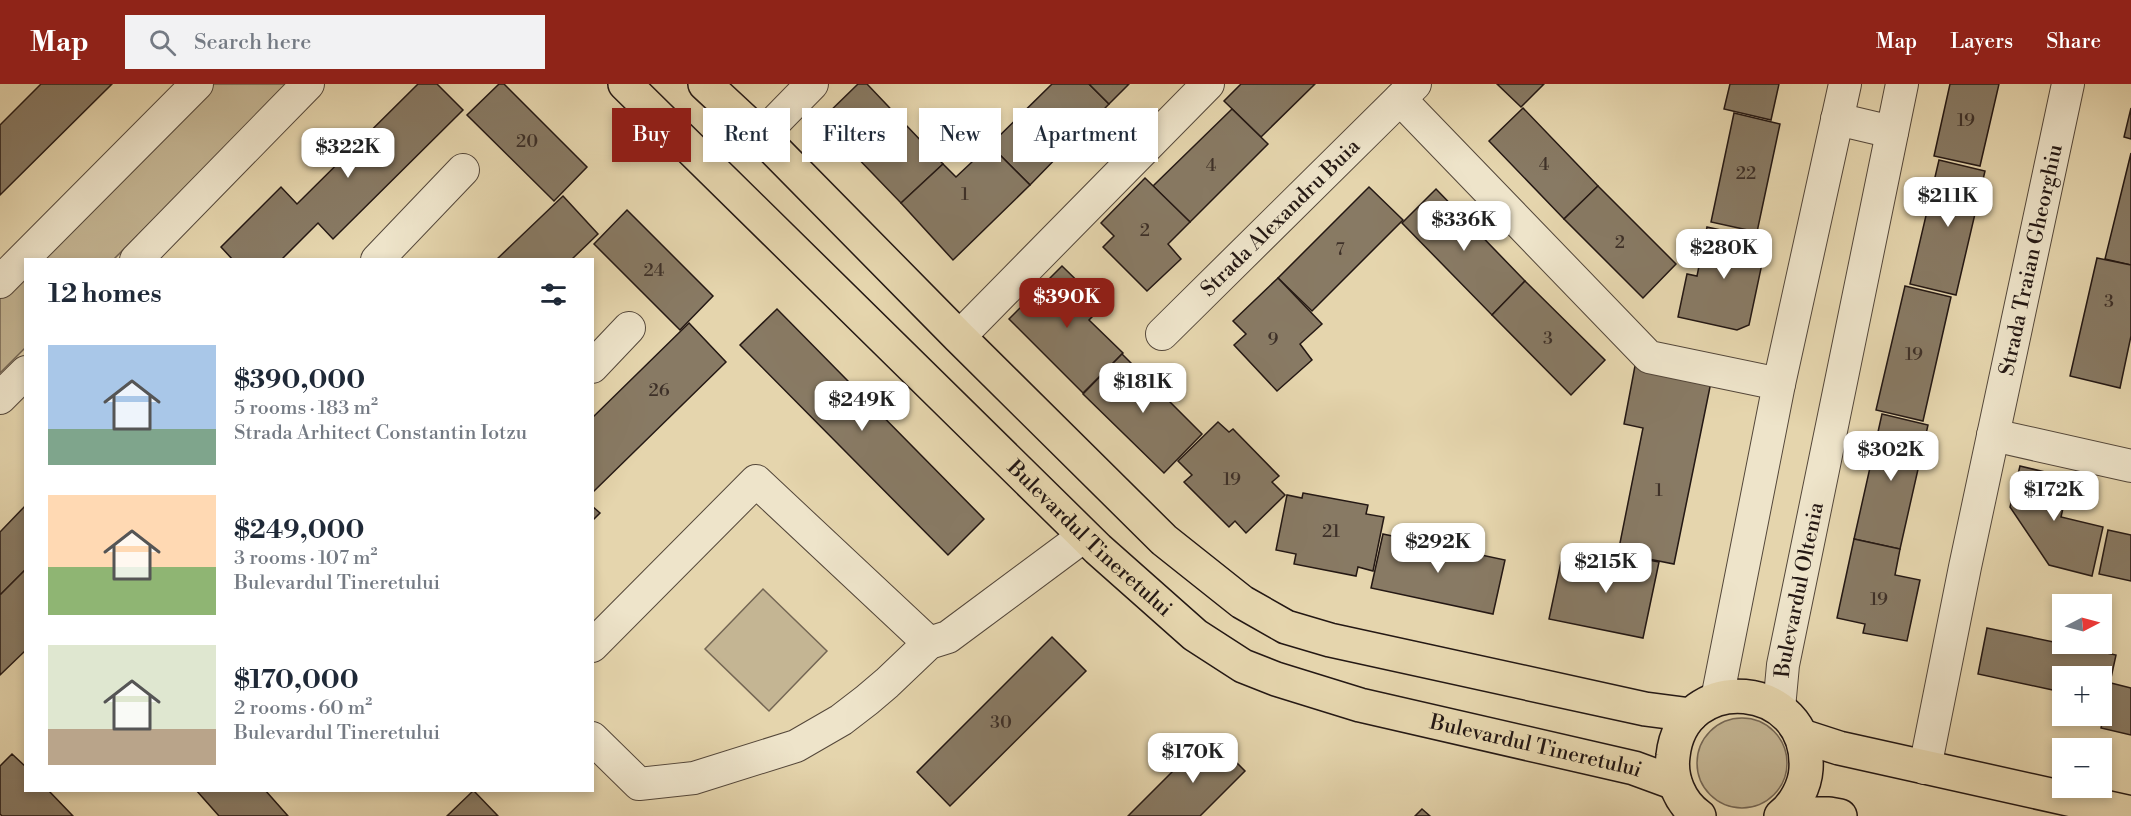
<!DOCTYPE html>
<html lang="en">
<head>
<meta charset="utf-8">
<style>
	:root { --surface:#fff; --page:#f2f2f3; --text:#1f2937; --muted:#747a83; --accent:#8f2418 }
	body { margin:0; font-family:"Libre Bodoni",serif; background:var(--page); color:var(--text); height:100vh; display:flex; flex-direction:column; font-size:22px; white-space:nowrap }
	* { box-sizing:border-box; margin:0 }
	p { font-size:20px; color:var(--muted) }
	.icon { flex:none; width:33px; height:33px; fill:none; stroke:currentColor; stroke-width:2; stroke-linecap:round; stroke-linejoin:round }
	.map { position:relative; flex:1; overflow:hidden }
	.sheet { position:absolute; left:24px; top:174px; width:570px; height:534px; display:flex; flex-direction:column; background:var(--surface); border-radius:0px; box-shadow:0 3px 9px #0003 }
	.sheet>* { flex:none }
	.guide { position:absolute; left:612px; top:24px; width:570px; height:54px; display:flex; gap:12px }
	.needle { width:39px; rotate:84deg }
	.controls { position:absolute; left:2052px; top:510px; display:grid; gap:12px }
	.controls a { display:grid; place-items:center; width:60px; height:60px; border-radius:0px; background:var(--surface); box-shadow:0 3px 9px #0003; font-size:30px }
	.price { position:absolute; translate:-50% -51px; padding:0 14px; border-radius:12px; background:#fff; color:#222; font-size:20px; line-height:39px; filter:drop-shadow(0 2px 3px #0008) }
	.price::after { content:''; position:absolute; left:50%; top:36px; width:18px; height:14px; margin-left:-9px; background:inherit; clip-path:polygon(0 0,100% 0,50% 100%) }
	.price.active { background:var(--accent); color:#fff }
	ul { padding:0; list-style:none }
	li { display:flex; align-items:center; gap:18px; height:150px; padding:0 24px }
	li span { display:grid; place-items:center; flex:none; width:168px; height:120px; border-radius:0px; color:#555 }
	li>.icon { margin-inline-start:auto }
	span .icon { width:72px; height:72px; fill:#fffc; stroke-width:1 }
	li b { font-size:26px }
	h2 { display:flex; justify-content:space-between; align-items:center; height:72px; padding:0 24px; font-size:26px }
	.chip { padding:0 21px; border-radius:0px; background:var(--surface); box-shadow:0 3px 9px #0003; font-size:21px; line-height:54px }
	.chip.active { background:var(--accent); color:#fff }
	header { display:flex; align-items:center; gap:36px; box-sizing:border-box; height:84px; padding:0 30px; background:var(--accent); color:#fff }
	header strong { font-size:28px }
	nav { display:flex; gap:33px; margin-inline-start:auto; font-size:21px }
	.search { width:420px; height:54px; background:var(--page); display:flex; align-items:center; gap:15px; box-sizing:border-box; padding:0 21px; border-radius:0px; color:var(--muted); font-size:22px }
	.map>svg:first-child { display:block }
	.green { fill:#c4b593; stroke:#746654; stroke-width:1.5 }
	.building { fill:#887a64; stroke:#241814; stroke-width:1.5 }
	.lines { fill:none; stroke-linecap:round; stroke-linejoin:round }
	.minor-casing { stroke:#54473a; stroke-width:34 }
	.major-casing { stroke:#241814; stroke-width:36 }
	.minor { stroke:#eee4ca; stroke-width:32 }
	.major { stroke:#e5d5ad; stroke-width:33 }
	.labels { text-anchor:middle; stroke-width:5; stroke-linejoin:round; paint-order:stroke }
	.number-label { font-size:18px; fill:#3d3028 }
	.street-label { font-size:21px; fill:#241814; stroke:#eee4ca }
</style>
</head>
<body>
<header>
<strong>Map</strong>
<div class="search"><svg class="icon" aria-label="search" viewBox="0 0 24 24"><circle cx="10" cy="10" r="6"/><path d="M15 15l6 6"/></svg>Search here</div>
<nav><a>Map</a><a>Layers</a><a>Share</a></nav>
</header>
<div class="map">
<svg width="2131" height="732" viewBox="0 0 2131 732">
	<rect width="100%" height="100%" fill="#e5d5ad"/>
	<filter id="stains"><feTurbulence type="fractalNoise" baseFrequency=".00333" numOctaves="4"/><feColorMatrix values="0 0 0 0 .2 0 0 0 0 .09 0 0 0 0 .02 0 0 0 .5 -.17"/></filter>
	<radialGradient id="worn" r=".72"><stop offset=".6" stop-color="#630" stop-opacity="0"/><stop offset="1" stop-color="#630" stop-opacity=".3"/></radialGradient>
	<g class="green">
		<polygon points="214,0 290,0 114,175 38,176"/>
		<polygon points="25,188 25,264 0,289 0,213"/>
		<polygon points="763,505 827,567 769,627 705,565"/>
		<circle cx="1742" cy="679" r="45"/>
	</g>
	<g class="building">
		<polygon points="41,0 112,0 0,111 0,41"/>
		<polygon points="418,0 437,0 463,26 333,155 318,139 281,176 233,176 221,163 281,103 297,120"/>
		<polygon points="499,0 504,0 587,83 554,117 467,31"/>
		<polygon points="858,0 867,0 943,80 901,119 821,36"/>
		<polygon points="1052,0 1089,0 1109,20 1030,101 990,61"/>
		<polygon points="1089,0 1129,0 1109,20"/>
		<polygon points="1241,0 1315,0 1261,53 1224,17"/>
		<polygon points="1497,0 1544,0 1521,23"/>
		<polygon points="1730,0 1779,0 1771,36 1724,25"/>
		<polygon points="1950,0 1999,0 1980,82 1934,72"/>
		<polygon points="1523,24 1598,102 1564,135 1489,57"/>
		<polygon points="2131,24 2131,55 2124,53"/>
		<polygon points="1232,25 1268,60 1190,138 1153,102"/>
		<polygon points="1734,29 1780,40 1757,148 1711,138"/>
		<polygon points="990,61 1030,101 953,176 901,119 943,80 956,93"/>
		<polygon points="2131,69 2131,181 2105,175"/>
		<polygon points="1939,76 1985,87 1956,211 1910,200"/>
		<polygon points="1145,94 1190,138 1168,160 1181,175 1147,207 1103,163 1114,152 1101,139"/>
		<polygon points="1598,102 1676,180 1643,214 1564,135"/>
		<polygon points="1369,103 1403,136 1312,227 1278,194"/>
		<polygon points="1436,105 1525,197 1492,231 1402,139"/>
		<polygon points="563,112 598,150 571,176 496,176"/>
		<polygon points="627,126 713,212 680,246 594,160"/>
		<polygon points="1707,143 1767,156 1749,241 1737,246 1678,233 1687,190 1697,192"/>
		<polygon points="2097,174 2131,181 2131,252 2120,304 2070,292"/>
		<polygon points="1062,182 1103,222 1089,236 1123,269 1083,309 1009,235"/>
		<polygon points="1278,194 1322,240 1300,260 1312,276 1277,307 1234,261 1246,250 1233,237"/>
		<polygon points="1525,197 1605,276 1571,311 1492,231"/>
		<polygon points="1905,202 1951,213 1923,337 1876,326"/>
		<polygon points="777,225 984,435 948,471 740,261"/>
		<polygon points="689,239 726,278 592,409 592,334"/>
		<polygon points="1122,270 1202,350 1164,389 1083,310"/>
		<polygon points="1635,282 1711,298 1674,480 1618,469 1643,344 1624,340"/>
		<polygon points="1882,330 1928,341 1900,465 1854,455"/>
		<polygon points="1218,338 1229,348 1233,345 1279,392 1272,398 1285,411 1246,449 1235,437 1229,443 1184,398 1192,391 1178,377"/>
		<polygon points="2020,382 2070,394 2061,433 2103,443 2092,492 2049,481 2010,423"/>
		<polygon points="1303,409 1368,421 1366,430 1384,433 1373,487 1358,483 1356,492 1294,480 1296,470 1276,466 1287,411 1302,414"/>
		<polygon points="26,421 26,485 0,511 0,448"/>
		<polygon points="592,422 600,429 592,437"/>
		<polygon points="2108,446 2131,451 2131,497 2099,490"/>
		<polygon points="1383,450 1505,476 1493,530 1371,504"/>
		<polygon points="1854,455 1900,465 1895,491 1920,496 1907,557 1863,549 1865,540 1837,534"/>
		<polygon points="1602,467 1659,478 1643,554 1549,535 1561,478 1598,485"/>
		<polygon points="26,485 26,566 0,591 0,511"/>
		<polygon points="1987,544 2116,571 2106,617 2102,616 2102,592 2062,592 2062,608 1978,590"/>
		<polygon points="1052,553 1086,587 950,722 917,688"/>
		<polygon points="2111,599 2131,604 2131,651 2101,644"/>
		<polygon points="1209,651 1245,687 1200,732 1128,732"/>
		<polygon points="12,670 26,683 26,706 48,706 73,732 2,732 0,730 0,682"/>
		<polygon points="196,706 265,706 288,732 219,732"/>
		<polygon points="473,706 498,732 447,732 473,707"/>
		<polygon points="1422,725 1430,732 1415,732"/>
	</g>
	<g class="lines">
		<defs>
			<g id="minor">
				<polyline points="1400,15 1649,273 1779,300"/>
				<polyline points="1837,35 1892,48"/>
				<polyline points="761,52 812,0"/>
				<polyline points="136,176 308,0"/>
				<polyline points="377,176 463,86"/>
				<polyline points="0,198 197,0"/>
				<path id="s1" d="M1162,250l253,-250"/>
				<polyline points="959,253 1208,0"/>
				<polyline points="592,283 629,244"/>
				<polyline points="0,314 26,288"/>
				<polyline points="1993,351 2131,382"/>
				<polyline points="592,562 756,397 929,559"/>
				<polyline points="1717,615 1779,300 1845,0"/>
				<path id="s2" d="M1779,624l4,-43 119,-581"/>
				<polyline points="592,654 639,700 694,694 796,662 841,636 867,616 887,599 929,559 948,553 1084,452"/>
				<path id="s3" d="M1925,684l40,-201 103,-483"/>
			</g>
			<g id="major">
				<path id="s4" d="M625,0l473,465 97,86 48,31 33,13 84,26 274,63 41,15"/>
				<polyline points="705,0 761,52 959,253 1164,456 1242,518 1286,543 1330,556 1645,625 1691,631"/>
				<polyline points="1802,652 1839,664 2131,729"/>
				<polyline points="1784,730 1829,730 1840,732"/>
				<path d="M1699,732c-19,-13 -29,-38 -26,-60 9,-87 138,-76 133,13 -1,17 -11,36 -25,47"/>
			</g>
		</defs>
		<use href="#minor" class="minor-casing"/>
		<use href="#major" class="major-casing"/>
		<use href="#minor" class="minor"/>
		<use href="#major" class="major"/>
	</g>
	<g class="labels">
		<g class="number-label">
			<text x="1966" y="42">19</text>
			<text x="527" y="63">20</text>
			<text x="1544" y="86">4</text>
			<text x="1211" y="87">4</text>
			<text x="1746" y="95">22</text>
			<text x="965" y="116">1</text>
			<text x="1145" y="152">2</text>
			<text x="1620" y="164">2</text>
			<text x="1340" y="171">7</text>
			<text x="654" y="192">24</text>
			<text x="2109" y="223">3</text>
			<text x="1548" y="260">3</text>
			<text x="1273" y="261">9</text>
			<text x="1914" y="276">19</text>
			<text x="659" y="312">26</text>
			<text x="1232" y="401">19</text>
			<text x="1659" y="412">1</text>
			<text x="1331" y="453">21</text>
			<text x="1879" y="521">19</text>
			<text x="1001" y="644">30</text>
		</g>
		<g class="street-label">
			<text dy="7" stroke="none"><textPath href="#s1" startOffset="166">Strada Alexandru Buia</textPath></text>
			<text dy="7" stroke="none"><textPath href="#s3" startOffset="519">Strada Traian Gheorghiu</textPath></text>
			<text dy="7" stroke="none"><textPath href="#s4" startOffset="650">Bulevardul Tineretului</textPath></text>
			<text dy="7" stroke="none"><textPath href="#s2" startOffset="120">Bulevardul Oltenia</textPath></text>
			<text dy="7" stroke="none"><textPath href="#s4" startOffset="1154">Bulevardul Tineretului</textPath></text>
		</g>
	</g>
	<rect width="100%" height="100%" filter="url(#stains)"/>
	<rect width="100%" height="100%" fill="url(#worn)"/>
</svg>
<div class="controls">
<a><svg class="needle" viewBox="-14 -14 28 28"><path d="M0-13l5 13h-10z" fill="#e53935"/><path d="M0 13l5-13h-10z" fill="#747a83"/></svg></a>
<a>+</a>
<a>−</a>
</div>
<b class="price" style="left:348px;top:95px">$322K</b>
<b class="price" style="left:1948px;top:144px">$211K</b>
<b class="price" style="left:1464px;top:168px">$336K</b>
<b class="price" style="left:1724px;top:196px">$280K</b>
<b class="price active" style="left:1067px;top:245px">$390K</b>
<b class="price" style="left:1143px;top:330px">$181K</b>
<b class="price" style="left:862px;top:348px">$249K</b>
<b class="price" style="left:1891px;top:398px">$302K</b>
<b class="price" style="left:2054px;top:438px">$172K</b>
<b class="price" style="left:1438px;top:490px">$292K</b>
<b class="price" style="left:1606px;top:510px">$215K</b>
<b class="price" style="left:1193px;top:700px">$170K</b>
<div class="guide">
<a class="chip active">Buy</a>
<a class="chip">Rent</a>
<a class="chip">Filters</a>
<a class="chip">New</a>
<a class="chip">Apartment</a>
</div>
<section class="sheet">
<h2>12 homes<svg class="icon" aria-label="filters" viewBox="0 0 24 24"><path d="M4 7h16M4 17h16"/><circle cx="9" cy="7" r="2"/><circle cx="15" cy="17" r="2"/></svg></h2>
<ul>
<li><span style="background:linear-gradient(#a9c7e8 70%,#7fa58c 0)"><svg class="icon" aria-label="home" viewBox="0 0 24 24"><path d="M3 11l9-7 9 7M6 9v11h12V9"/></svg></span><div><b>$390,000</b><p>5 rooms · 183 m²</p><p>Strada Arhitect Constantin Iotzu</p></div></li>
<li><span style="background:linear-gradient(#ffd9b3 60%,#8fb573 0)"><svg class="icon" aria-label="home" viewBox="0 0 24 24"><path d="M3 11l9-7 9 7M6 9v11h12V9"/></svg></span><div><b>$249,000</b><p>3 rooms · 107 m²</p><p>Bulevardul Tineretului</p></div></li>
<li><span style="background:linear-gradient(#dfe7d0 70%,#b9a48a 0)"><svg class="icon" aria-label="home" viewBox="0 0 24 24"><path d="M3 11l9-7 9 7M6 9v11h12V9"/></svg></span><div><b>$170,000</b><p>2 rooms · 60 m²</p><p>Bulevardul Tineretului</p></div></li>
</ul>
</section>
</div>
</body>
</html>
